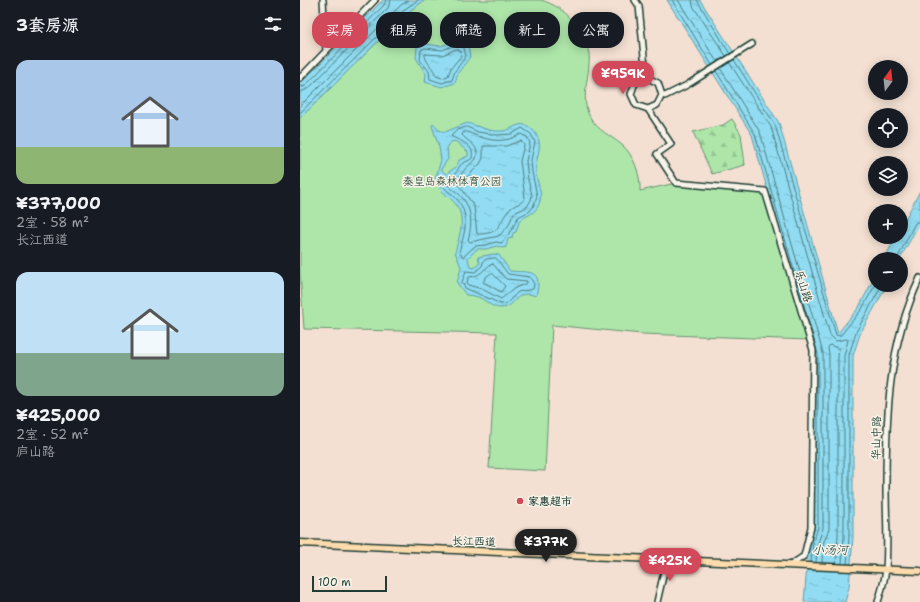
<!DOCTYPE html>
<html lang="zh">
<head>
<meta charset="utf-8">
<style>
	:root { --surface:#171b24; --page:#20242c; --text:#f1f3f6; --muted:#9ea1a6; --accent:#d1495b }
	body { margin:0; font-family:"Shantell Sans","LXGW WenKai TC",sans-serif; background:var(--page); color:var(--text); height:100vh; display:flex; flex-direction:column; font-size:15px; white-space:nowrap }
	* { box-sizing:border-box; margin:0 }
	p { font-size:13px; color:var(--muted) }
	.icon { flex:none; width:22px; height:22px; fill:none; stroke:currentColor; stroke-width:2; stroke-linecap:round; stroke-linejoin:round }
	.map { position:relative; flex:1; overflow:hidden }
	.details { display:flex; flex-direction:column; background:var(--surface); width:300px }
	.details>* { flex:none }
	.guide { position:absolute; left:12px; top:12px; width:380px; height:36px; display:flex; gap:8px }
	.needle { width:26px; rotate:15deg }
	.fabs { position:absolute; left:568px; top:60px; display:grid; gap:8px }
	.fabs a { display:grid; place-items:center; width:40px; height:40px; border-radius:50%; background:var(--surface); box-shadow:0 2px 10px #0003; font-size:20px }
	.scale { position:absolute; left:12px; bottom:10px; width:75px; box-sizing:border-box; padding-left:4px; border:2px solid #1f3d34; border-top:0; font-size:11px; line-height:14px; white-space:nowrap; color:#1f3d34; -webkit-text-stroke:3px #f7f3e8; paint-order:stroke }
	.price { position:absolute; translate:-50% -34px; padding:0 9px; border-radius:14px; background:var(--accent); color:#fff; font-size:13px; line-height:26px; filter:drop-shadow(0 1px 2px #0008) }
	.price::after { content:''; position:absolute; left:50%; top:24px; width:12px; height:9px; margin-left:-6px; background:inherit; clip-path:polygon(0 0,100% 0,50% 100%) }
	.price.on { background:#222; color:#fff }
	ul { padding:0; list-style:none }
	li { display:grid; align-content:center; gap:8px; height:212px; padding:0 16px }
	li span { display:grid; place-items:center; height:124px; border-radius:12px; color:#555 }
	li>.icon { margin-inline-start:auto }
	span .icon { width:72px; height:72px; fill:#fffc; stroke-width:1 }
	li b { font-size:17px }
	h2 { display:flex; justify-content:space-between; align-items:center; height:48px; padding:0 16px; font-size:17px }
	.tag { padding:0 14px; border-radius:16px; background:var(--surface); box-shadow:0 2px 10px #0003; font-size:14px; line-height:36px }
	.tag.on { background:var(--accent); color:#fff }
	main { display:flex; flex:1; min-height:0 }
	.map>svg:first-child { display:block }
	.forest { fill:url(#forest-firs); stroke:#66926f }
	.green { fill:#aee6aa; stroke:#66926f }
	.water { fill:url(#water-ripples); stroke:#639ca6; fill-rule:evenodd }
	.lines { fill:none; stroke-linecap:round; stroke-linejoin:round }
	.shore { stroke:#4d7d80; stroke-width:1 }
	.minor-casing { stroke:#1f3d34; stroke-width:8 }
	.major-casing { stroke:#1f3d34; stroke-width:9 }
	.minor { stroke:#f7f3e8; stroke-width:5 }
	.major { stroke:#fedbac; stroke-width:6 }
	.poi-dot { fill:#d1495b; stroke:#f7f3e8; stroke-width:1.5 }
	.labels { text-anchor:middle; stroke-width:3; stroke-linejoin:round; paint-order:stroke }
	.park-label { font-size:11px; fill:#345646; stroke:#f7f3e8 }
	.street-label { font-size:11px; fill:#1f3d34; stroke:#f7f3e8 }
	.poi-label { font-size:11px; font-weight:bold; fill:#1f3d34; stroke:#f7f3e8; text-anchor:start }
	.water-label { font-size:12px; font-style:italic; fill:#365d5a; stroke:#f7f3e8 }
</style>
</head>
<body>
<main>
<section class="details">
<h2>3套房源<svg class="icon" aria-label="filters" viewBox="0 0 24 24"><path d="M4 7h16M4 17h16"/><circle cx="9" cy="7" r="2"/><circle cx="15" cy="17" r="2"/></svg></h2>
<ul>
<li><span style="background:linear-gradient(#a9c7e8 70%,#8fb573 0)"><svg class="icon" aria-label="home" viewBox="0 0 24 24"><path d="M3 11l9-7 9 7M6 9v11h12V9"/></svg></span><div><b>¥377,000</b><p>2室 · 58 m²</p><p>长江西道</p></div></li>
<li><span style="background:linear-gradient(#bfe0f5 65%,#7fa58c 0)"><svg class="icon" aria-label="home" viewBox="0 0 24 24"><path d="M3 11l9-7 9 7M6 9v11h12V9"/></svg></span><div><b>¥425,000</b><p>2室 · 52 m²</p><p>庐山路</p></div></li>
</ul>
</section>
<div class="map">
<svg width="620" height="602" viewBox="0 0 620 602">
	<defs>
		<pattern id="forest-firs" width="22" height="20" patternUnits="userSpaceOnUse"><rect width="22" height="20" fill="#aee6aa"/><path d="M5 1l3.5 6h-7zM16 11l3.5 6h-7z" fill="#95c693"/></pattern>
		<pattern id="water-ripples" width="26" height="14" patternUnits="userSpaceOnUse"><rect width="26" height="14" fill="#91dcf2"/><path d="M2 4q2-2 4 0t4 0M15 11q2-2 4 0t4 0" fill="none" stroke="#7dbed0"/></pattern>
	</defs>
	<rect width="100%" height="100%" fill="#f3e0d2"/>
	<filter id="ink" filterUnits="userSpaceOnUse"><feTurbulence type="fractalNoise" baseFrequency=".025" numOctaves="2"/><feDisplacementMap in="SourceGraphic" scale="8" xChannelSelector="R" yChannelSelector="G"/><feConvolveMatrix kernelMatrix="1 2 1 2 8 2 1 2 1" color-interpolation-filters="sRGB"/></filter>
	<g filter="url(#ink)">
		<polygon class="forest" points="432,119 441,134 445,165 412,174 393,132 423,125"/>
		<path class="green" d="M125,0c28,0 57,0 85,0 10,0 22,0 31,0 24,7 44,29 48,54 2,21 -10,43 1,63 8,14 20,18 32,28 12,10 19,31 18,46l36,-8 89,8 45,149 -168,-6 -90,-9 -7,146 -56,-3 8,-135 -193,-4 -4,-57v-154l108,-106z"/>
		<g class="water">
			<polygon points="83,0 125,0 108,12 0,118 0,84"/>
			<polygon points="367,0 400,0 479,123 538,333 559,307 575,276 575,285 587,285 560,334 553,356 553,537 549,587 545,602 504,602 509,541 514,528 514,355 452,135"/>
			<polygon points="158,40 168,46 170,57 158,73 155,83 142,87 125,82 126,74 116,58 117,47 125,44 141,46"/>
			<path d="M167,123c12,3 22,9 35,8 8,0 16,-9 23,-6 7,2 12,9 14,16 2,9 -4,20 -3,30 0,12 8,21 3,33 -5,12 -13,10 -20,18l-3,10 -3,1 -1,5 -4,1 -2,8 -3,1 -6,-2 -11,3h-9l-9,9 2,9 4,1 6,-5 -2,-6 15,-3 6,1 11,16c17,2 34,-4 26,25 -22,-8 -19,12 -35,12 -10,0 -15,-8 -23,-11 -4,-1 -8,-2 -12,-2l-9,-12 4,-16 -6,-15c5,-18 13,-38 -4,-53 -7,-5 -12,-10 -16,-19l6,-20 -2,-13 -7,-21 1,-2 6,6 6,2zM155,141l13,11v4l-9,4 -3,7 -10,7 -5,-5 7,-10 -1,-13 4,-4z"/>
			<polygon points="620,191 620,222 600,259 584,259 596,237 601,237 601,227"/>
		</g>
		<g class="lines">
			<g class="shore">
				<polyline points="372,0 412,65"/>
				<polyline points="378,0 417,62"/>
				<polyline points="392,0 393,6 426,56"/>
				<polyline points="397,0 430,54"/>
				<polygon points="158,44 164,48 166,56 155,71 152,80 142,83 130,79 129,71 120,60 121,50 125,48 142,50"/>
				<path d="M157,49l3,2 1,5 -10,12 -3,8 -6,2 -6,-2c-2,-8 -12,-15 -11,-22l17,1z"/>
				<polyline points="434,60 475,125 536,335 540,336 562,309 575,285"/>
				<polyline points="429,62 471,127 530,335 536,341 546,339 548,340 544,356 544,537 542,563"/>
				<polyline points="420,68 460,132 523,353 523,528 518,543 516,562"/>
				<polyline points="416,71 455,134 518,354 518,528 513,542 511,562"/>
				<polyline points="0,87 5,86 84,5 86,0"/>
				<polyline points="0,92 8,89 88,8 91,0"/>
				<polyline points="0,106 101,5 109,0"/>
				<polyline points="0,113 105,9 118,0"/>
				<path d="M167,127l11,5 19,3 15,-1 10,-6 9,6 4,8 -4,18 1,12 5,24 -4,11 -3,4 -12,6 -6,12 -10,14 -6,-1 -10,3 -11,1 -12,11 -4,-5c6,-20 12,-38 -4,-55 -6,-6 -13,-9 -16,-18l2,-2c17,4 15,-10 22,-14 4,-2 6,-2 9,-5 3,-14 -13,-17 -21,-22l6,-6z"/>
				<path d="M167,132c20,8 34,13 54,2l6,3 3,6 -4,18 2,19 4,15 -1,5 -4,7 -13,6 -6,13 -9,10 -29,6 -2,-2c5,-17 4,-34 -10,-47 -4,-3 -7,-4 -10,-8l10,-7 8,-10 10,-9c4,-14 -6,-15 -14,-24l1,-2z"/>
				<path d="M221,141l3,4 -4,16 5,37c-3,6 -10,6 -15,11 -13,13 -6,25 -33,25l-3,-28 -15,-21 21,-21 3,-6v-12h23z"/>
				<polygon points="196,258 208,274 230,277 234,284 233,289 218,292 207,303 201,304 165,288 162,282 166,271 175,272 182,266 184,260"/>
				<polyline points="597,259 615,223 620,221"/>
				<path d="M193,264l13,15 21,2v2l-12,5 -14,11 -19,-10 -14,-4 -1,-3 2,-5c13,0 15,-11 24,-13z"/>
				<polygon points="192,273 205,286 201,292 183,282 186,277"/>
				<polyline points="522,563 523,544 529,529 529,355 528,347 530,345 539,349 538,356 538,537 536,563"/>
				<polyline points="547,564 549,537 549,355 556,332 582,285"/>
			</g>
			<defs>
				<g id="minor">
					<polyline points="23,0 26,51"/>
					<polyline points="335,0 339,6 346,77 358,83 362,95 357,105 348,109 371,144 357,154 376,183 465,191 513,350 511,527 504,556 492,564"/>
					<polyline points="346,77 335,83 331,94 336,105 348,109"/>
					<polyline points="0,78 75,0"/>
					<polyline points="362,95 365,96 387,85 452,44"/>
					<polyline points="357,602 367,559"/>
					<path d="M578,602c3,-10 7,-22 8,-33 2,-27 0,-55 0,-82 0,-73 2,-141 34,-209"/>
				</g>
				<polyline id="major" points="0,543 620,571"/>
			</defs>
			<use href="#minor" class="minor-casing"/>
			<use href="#major" class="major-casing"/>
			<use href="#minor" class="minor"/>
			<use href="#major" class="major"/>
		</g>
	</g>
	<circle class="poi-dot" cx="220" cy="501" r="4"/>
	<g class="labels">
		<g class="park-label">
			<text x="152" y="185">秦皇岛森林体育公园</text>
		</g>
		<g class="street-label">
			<text transform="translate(504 286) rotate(73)" y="4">乐山路</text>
			<text transform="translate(576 438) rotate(-89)" y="4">华山中路</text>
			<text transform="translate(174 541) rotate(2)" y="4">长江西道</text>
		</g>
		<g class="poi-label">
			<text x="228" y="505">家惠超市</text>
		</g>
		<g class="water-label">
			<text x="530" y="554">小汤河</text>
		</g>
	</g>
</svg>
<div class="fabs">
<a><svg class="needle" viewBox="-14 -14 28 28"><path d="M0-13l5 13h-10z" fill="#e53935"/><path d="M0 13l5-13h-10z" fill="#9ea1a6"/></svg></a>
<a><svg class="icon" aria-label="locate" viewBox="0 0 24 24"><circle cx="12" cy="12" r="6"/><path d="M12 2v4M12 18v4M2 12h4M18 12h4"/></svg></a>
<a><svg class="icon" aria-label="layers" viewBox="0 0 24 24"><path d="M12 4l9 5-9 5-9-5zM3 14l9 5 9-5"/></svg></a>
<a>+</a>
<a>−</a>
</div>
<div class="scale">100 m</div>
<b class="price" style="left:323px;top:95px">¥959K</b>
<b class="price on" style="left:246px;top:563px">¥377K</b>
<b class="price" style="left:370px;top:582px">¥425K</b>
<div class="guide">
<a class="tag on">买房</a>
<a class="tag">租房</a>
<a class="tag">筛选</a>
<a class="tag">新上</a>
<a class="tag">公寓</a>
</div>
</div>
</main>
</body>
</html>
